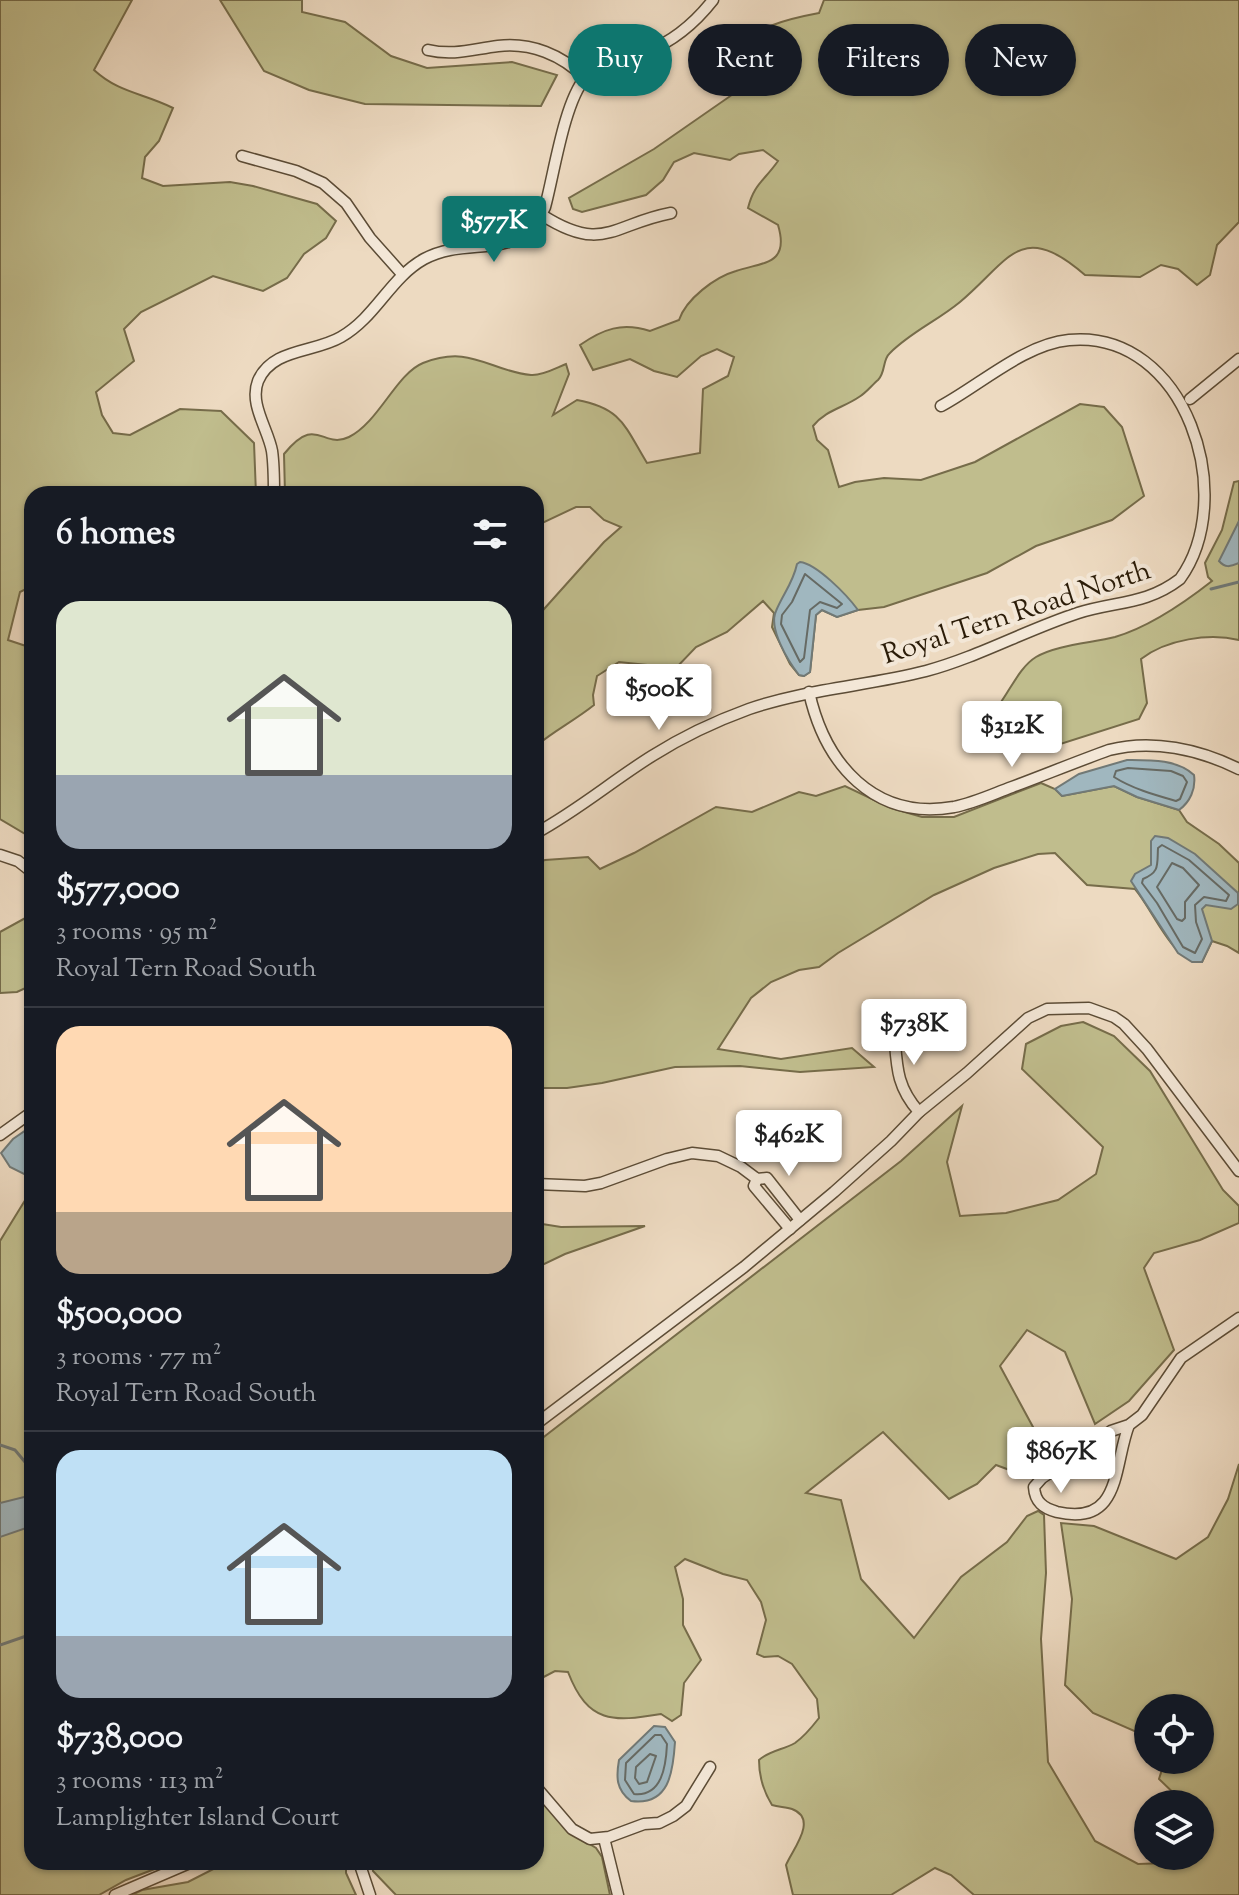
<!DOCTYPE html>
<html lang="en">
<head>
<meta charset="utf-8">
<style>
	:root { --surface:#171b24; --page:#242831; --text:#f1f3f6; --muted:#9ea1a6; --line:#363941; --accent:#0f766e }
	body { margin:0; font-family:"Sorts Mill Goudy",serif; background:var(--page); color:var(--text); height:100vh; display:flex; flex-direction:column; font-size:30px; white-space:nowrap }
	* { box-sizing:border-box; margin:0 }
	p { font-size:26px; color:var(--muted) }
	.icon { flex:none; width:44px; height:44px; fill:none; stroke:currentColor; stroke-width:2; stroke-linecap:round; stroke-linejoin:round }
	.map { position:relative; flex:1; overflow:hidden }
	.side { position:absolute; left:24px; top:486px; width:520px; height:1384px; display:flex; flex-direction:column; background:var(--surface); border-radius:24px; box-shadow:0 2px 6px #0004 }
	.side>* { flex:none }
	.hud { position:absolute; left:568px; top:24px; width:550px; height:72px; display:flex; gap:16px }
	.tools { position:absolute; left:1134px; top:1694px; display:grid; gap:16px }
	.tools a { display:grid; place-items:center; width:80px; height:80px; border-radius:50%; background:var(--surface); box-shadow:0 2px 6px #0004; font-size:40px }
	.price { position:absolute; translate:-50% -68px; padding:0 18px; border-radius:8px; background:#fff; color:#222; font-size:26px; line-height:52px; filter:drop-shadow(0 2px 4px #0008) }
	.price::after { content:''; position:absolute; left:50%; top:48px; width:24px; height:18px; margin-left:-12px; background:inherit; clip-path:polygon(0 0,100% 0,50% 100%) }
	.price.current { background:var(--accent); color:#fff }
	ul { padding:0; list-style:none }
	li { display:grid; align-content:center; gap:16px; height:424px; padding:0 32px }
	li+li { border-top:2px solid var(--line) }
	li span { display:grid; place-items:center; height:248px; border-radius:24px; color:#555 }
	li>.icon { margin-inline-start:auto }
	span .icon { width:144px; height:144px; fill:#fffc; stroke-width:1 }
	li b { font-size:34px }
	h2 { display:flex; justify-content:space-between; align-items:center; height:96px; padding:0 32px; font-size:34px }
	.chip { padding:0 28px; border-radius:36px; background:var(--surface); box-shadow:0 2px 6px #0004; font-size:28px; line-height:72px }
	.chip.current { background:var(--accent); color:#fff }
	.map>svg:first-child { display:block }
	.green { fill:#c0bd8d; stroke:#766c4a; stroke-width:2 }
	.water { fill:#a0b7bf; stroke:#717976; stroke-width:2 }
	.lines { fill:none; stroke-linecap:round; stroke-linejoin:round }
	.shore { stroke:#666a64; stroke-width:2 }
	.stream { stroke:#717976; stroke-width:3 }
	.minor-casing { stroke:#5c4c36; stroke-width:13 }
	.minor { stroke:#f3e7d7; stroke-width:10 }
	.labels { text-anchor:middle; stroke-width:8; stroke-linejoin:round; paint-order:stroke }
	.street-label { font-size:28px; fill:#2b1c08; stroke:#f3e7d7 }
</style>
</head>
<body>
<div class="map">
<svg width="1239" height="1895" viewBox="0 0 1239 1895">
	<rect width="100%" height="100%" fill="#eddac1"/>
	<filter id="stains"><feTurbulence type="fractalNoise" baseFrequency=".0025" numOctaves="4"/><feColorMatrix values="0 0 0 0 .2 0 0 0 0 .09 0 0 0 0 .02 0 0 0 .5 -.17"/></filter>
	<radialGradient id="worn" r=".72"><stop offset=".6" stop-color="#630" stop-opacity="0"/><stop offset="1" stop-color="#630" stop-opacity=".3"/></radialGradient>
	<g class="green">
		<path d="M0,0h132l-38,70c25,23 49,23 79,38l-14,33 -14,16 -3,21 21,8 67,-4 23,4 64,18 19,17 -10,17 -22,16 -17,24 -24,13 -50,-15 -72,36 -17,17 10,32 -38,31 6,23 11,18 17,2 50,-26 41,2 33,32 2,51h-224v92l-12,6 -12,48 24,8v190l-32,-19z"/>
		<polygon points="220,0 302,0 302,12 345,22 391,56 427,68 512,62 557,75 541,106 365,104 309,90 264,71"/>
		<path d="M824,0h415v222l-22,23 -7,30 -13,10 -19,-16 -17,-4 -21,12 -55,-2c-65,-56 -75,-15 -125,27 -23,19 -49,30 -70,51 -8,7 -4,19 -12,27 -6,5 -12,13 -19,17 -16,11 -33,13 -46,29l4,14 11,10 11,37 16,-5 29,-4 37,2 54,-18 105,-58 24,3 18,20 22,69 -32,24 -76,26 -49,27 -103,34 -26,3 -21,7 -15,-7 -6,5 -6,57 -6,4 -5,-1 -9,-11 -18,-37 2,-14 -11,-12 -36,31 -31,15 -20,21 -57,-6 -22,14 -4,19 1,10c-20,16 -39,25 -58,41v-128l68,-76 17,-15 -17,-7 -14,-13h-14l-40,19v-32h-251l-1,-40c33,-41 38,-4 65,-17 30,-15 47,-63 74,-74 48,-19 66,8 108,12 11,1 25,-7 35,-11l3,10 -16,41 24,-15c45,8 48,27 70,63l53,-10 3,-64 25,-13 6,-19 -17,-8 -16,7 -24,21 -23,-6 -24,-12 -37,11 -13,-25c23,-16 42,-23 70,-14l29,-11c7,-21 36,-43 57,-49 27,-9 54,-6 42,-46l-30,-17c6,-24 16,-27 30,-47l-15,-11 -24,4 -9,6 -36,-7 -20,9 -11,18 -17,15 -64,17 -9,-3 -4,-11 85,-49 85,-59 7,-30 -11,-20c15,-3 24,-10 38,-15 15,-6 30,-9 46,-12z"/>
		<path d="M1239,481v159c-30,-7 -72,-1 -98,19l6,44 -8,16 -88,28 -21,-5 -24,-26 -5,-14c10,-14 20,-36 35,-45 20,-12 55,-14 79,-20 34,-10 69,-34 97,-56l-4,-4 -3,-14 17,-33 12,-48z"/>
		<path d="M1041,783l14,6 7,7 52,-10 23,11 42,13 8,12 32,22 20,19v90l-12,-7 -15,-5 -10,21c-30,0 -48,-51 -67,-73l-48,-4 -32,-32 -17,1 -44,14 -60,27 -96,58 -19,14 -20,3 -28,12 -20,16 -33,51 63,10 71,-11 22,19 -74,5 -60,-6 -65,1 -73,16 -35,5h-31v-225l9,-3 43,-3 12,12 34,-16 82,-46 36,5 47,-20 17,4 29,-10 46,22 31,9h32z"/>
		<polygon points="29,916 32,918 32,985 17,992 0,993 0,932"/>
		<path d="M1083,1022l31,14 36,35 73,119 16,16v17l-39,17 -46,13 -10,15 30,82 -45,51 -34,23 -30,-72 -38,-22 -27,36 46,85 -20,25 -30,-11 -19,19 -28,15 -66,-67 -77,61 35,7 20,79 53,59 47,-61 46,-35 20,-26 11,-5 6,4 2,58 -5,66 7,123 47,79 43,23 28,-1 5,-7h29v-52h-15l-26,-25 6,-19h35v-52h-52v29l-55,-24 -28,-28 7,-86 -11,-76 33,3 82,33 32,-22 20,-38 11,-35v431h-265l-23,-20 -16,-7 -44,27h-98l-7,-30c6,-15 33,-46 6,-56 -6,-2 -13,-2 -20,-4 -8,-13 -13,-30 -13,-45 11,-10 24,-10 36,-17 10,-7 17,-16 24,-25l-2,-19 -25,-35 -14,-8 -14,1 -7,-3 9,-34 -5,-18 -14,-22 -24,-6 -38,-15 -10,8 8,32v26l18,35 -17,23 -3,32 -9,6 -11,-7c-48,8 -73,10 -93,-42l-13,-1 -19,10v-238l365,-282 61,-55 -15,56 13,54 46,-3 52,-13 38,-26 7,-27 -81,-78 4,-25 35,-18z"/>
		<polygon points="32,1189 32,1862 173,1862 126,1880 99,1895 0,1895 0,1241"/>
		<polygon points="536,1223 561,1227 645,1226 565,1254 536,1268"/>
		<polygon points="536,1795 573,1834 596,1848 602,1857 610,1895 396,1895 373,1871 372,1862 536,1862"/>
		<polygon points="227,1862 346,1862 346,1873 356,1895 132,1895 142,1890 188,1882"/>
	</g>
	<g class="water">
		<path d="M1239,521v42c-9,4 -14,5 -20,-2z"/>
		<path d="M800,562c17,2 47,33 58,48l-21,7 -15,-7 -6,5 -6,57 -6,4 -5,-1c-11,-14 -31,-47 -23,-64 7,-17 17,-28 21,-47z"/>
		<path d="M1127,760c22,0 50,-1 67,15 2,14 -4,27 -15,35l-42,-13 -23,-11 -52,10 -7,-7 24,-15z"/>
		<polygon points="1155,836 1168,838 1195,854 1238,893 1238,904 1231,909 1206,905 1202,909 1212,941 1202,962 1192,962 1178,953 1131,881 1135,874 1151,865 1151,841"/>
		<polygon points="32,1126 32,1178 10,1167 1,1153 13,1139"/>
		<polygon points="32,1495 32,1526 0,1537 0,1503"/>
		<path d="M654,1726l11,1 10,15c-2,31 -6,64 -44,59 -15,-11 -15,-24 -12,-41z"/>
	</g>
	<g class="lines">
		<g class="shore">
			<polygon points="805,574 842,604 837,608 820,602 810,610 804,658 800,662 781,624 782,615 792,602"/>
			<path d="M1128,768l43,3 12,5 4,6 -7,17 -4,2c-21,-6 -43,-12 -62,-24l2,-6z"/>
			<path d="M1162,845l27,15 40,35 -3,6 -22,-4 -9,8 1,17 6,17 -7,14 -12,-6 -26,-44 -15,-20 1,-4c17,-7 14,-14 15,-31z"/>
			<polygon points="1172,863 1183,868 1199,885 1185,902 1185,918 1182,921 1177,919 1157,887"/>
			<path d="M655,1735h6l6,9c-1,22 -5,53 -33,50l-9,-14 1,-17z"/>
			<polygon points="650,1754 656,1756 647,1782 639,1784 635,1778 636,1767"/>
		</g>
		<g class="stream">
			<polyline points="1211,589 1239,582"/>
			<polyline points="0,1445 15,1450 25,1462 32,1459"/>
			<polyline points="0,1645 32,1634"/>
		</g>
		<defs>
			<g id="minor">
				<path d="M428,50c26,6 45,-1 70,-4 33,-4 64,9 87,32"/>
				<polyline points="242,156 296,171 323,183 346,203 370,238 402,274"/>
				<path d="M542,215c61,39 71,9 129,-2"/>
				<polyline points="1190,399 1239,359"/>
				<path d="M274,494c0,-14 0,-29 -2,-43 -4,-22 -23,-47 -14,-70 14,-33 56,-28 83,-44 35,-20 49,-59 83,-78 46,-25 95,6 121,-52 9,-33 19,-104 40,-129 15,-18 40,-18 61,-26 28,-11 49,-29 67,-52"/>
				<path d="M809,692c16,72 65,129 145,115 20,-4 39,-13 58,-20 32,-12 64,-25 97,-37 43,-11 90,-1 130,19"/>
				<path d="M536,833c41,-22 76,-52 116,-77 30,-19 64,-35 97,-47 58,-20 118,-23 177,-38 52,-14 100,-41 152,-58 38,-12 68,-8 102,-34 59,-81 7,-250 -111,-239 -44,4 -89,45 -128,66"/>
				<polyline points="0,855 18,861 32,872"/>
				<path d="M894,1030c3,34 1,55 25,82"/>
				<polyline points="0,1135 32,1112"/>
				<polyline points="757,1179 754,1186 790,1229"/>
				<polyline points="536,1184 585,1186 601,1183 667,1159 692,1153 718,1156 741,1167 757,1179 767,1178 800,1220"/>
				<polyline points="536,1424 744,1267 834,1192 891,1141 919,1112 967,1073 1028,1018 1047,1009 1089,1008 1114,1017 1124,1024 1147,1049 1239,1171"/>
				<path d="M1129,1425c-16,41 -7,102 -72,87 -14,-4 -22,-10 -23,-25l8,-9 69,-47 18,-6 13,-10 39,-57 58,-40"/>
				<polyline points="536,1787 572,1829 590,1839 609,1837 644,1824 659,1823 673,1816 686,1806 710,1767"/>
				<polyline points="604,1838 618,1895"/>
				<polyline points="359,1862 370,1895"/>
				<polyline points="115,1895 192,1862"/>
			</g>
		</defs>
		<use href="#minor" class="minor-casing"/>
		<use href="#minor" class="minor"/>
	</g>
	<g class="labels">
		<g class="street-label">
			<text transform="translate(1016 611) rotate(-18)" y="10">Royal Tern Road North</text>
		</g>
	</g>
	<rect width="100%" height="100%" filter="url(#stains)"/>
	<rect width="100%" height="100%" fill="url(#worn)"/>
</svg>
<div class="tools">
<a><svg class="icon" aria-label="locate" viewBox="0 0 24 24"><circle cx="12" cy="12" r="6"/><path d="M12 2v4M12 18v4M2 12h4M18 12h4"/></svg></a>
<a><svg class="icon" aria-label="layers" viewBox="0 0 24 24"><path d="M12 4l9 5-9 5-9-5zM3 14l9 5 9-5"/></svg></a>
</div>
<b class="price current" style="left:494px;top:264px">$577K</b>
<b class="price" style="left:659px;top:732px">$500K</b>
<b class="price" style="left:1012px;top:769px">$312K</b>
<b class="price" style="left:914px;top:1067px">$738K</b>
<b class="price" style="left:789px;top:1178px">$462K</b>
<b class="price" style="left:1061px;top:1495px">$867K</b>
<div class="hud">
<a class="chip current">Buy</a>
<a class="chip">Rent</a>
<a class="chip">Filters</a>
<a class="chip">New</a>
</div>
<section class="side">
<h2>6 homes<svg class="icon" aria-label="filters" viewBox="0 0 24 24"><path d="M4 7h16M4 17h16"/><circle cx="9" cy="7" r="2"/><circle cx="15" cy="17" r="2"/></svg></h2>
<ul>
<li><span style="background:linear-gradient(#dfe7d0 70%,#9aa5b1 0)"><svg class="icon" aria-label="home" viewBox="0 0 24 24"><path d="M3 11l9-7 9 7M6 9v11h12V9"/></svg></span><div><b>$577,000</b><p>3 rooms · 95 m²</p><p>Royal Tern Road South</p></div></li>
<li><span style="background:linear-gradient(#ffd9b3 75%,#b9a48a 0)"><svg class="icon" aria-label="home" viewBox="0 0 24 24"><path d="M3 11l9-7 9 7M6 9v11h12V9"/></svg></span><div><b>$500,000</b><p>3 rooms · 77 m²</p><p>Royal Tern Road South</p></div></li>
<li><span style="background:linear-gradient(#bfe0f5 75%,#9aa5b1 0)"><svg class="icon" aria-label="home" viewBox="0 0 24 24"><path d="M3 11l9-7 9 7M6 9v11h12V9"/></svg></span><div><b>$738,000</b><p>3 rooms · 113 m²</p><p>Lamplighter Island Court</p></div></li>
</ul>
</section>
</div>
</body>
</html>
